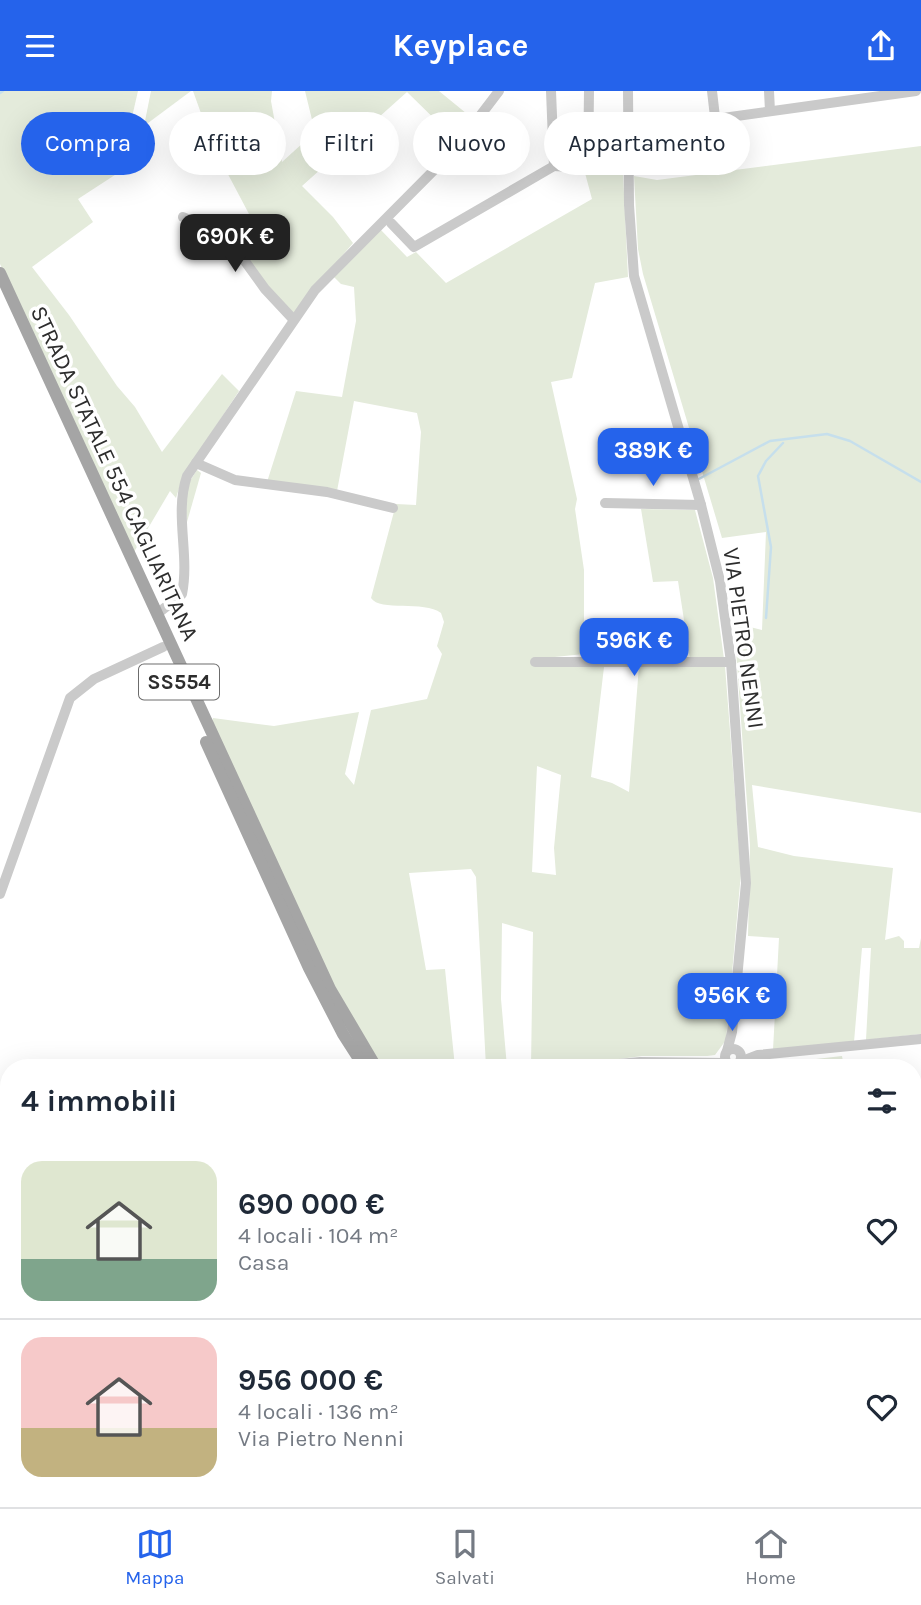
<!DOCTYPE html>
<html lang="it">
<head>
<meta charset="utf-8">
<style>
	:root { --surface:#fff; --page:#f6f6f7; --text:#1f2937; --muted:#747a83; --line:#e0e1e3; --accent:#2563eb }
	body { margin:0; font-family:Karla,sans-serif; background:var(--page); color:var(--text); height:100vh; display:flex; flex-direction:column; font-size:26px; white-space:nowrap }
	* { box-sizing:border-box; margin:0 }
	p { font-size:23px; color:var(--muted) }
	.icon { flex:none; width:38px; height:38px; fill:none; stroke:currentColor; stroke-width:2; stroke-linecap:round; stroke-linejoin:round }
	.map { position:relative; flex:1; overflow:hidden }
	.drawer { position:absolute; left:0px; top:968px; width:922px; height:450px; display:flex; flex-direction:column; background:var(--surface); border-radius:28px 28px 0 0; box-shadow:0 7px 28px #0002 }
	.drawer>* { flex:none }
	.hud { position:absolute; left:21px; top:21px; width:880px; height:63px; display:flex; gap:14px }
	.price { position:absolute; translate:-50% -60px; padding:0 16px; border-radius:14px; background:var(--accent); color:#fff; font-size:23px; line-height:46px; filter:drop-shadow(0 2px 4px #0008) }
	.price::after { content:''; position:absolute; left:50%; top:42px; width:21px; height:16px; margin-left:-10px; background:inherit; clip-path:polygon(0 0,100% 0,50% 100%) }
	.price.active { background:#222; color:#fff }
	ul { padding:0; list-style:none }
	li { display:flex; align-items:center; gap:21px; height:175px; padding:0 21px }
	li+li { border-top:2px solid var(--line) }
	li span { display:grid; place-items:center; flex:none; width:196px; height:140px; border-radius:21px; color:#555 }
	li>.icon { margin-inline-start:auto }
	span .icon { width:84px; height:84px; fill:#fffc; stroke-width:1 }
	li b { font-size:30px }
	h2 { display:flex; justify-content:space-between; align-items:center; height:84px; padding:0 21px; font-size:30px }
	.chip { padding:0 24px; border-radius:32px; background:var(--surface); box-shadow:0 7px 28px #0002; font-size:24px; line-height:63px }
	.chip.active { background:var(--accent); color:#fff }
	header { display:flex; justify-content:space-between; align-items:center; height:91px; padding:0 21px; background:var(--accent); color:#fff; font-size:32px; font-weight:700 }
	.tabs { display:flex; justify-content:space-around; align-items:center; height:98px; border-top:2px solid var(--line); background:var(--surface); font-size:19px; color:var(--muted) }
	.tabs a { display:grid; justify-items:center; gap:4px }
	.tabs .active { color:var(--accent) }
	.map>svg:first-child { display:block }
	.green { fill:#e4ebdb; fill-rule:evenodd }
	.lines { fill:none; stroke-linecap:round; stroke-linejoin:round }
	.stream { stroke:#c6dfec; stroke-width:2.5 }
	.minor { stroke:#cacaca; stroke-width:10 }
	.major { stroke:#a5a5a5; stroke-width:12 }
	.tram { stroke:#828282; stroke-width:2 }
	.labels { text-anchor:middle; stroke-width:7; stroke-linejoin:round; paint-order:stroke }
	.shield { fill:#fff; stroke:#6c6c6c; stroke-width:2 }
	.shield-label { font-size:21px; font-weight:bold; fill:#2d2d2d }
	.street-label { font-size:23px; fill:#2d2d2d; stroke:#fff }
</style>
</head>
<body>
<header><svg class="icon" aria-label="menu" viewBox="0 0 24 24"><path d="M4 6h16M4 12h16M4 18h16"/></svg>Keyplace<svg class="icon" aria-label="share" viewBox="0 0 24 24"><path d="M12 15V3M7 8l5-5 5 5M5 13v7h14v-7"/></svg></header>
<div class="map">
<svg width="921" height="1416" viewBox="0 0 921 1416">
	<rect width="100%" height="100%" fill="#fff"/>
	<g class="green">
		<polygon points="0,0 138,0 129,39 133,43 126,48 144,65 78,108 93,131 32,176 69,224 117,295 135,316 162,361 222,283 239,300 183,385 176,407 170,400 134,461 0,173"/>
		<polygon points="151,0 191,0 144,35"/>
		<polygon points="193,0 272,0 271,10 282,71 315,41 305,0 439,0 472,27 455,48 407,1 302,95 333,126 353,152 293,223 289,223 228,142 249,123 212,53"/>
		<polygon points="563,32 586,32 585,72 563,72"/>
		<polygon points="921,55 921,722 752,694 758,756 794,765 893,777 885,849 899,845 904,850 904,857 919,857 921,847 921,943 866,949 871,857 862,857 854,951 773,959 779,847 748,845 750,754 734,532 762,539 766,441 722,447 643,183 638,158 634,85 657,89"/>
		<path d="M585,82h38l5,104 -33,6 -23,95 -21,4 26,117 -2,10 9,61v84l-49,5 69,8 -13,110 21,6 17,9 10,-126h86l16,207 -15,167 -11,15 -8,1h-65l-83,11h-28l2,-135 -31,-9 -1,76 6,68h-21l-10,-190 -5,-8 -62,4 17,97 19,-1 10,98h-74l-30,-45 -139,-300 1,-4 61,8 85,-14 -14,62 9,11 17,-75 56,-11 15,-45 -5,-8 7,-24 -3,-9c-17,-13 -61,-1 -70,-15l25,-94 20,1 5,-73 -4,-19 -63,-12 -17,90 -70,-9 29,-91 46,6 14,-76 -2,-34 -13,-3 -9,-9 48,-46 27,28 9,-5 30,31 146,-84zM537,675l24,9 -7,73 2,27 -24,-3z"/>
		<polygon points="197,379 201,382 187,431 184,399"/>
		<polygon points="641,418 695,419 713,487 724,568 690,568 678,490 653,491"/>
		<polygon points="842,965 844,976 772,976 772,973"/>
		<polygon points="914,1037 915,1044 921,1043 921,1147 914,1143"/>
		<polygon points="914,1153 921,1158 921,1235 914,1234"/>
		<polygon points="914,1281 921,1282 921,1416 917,1416 914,1409"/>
	</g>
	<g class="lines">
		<g class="stream">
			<polyline points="0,2 3,0"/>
			<polyline points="697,389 770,350 827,343 850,350 921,391"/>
			<polyline points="766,527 771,456 758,385 766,370 783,352"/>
		</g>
		<g class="minor">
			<polyline points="628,0 629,114 634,185 701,414 720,490 731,571 746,792 732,941 727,960"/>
			<polyline points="712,0 715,26"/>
			<polyline points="769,0 770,20"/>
			<polyline points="589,35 610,34"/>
			<polyline points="629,40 916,0"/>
			<polyline points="554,75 588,77 589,0"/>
			<polyline points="183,126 226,144 265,198 293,228"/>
			<polyline points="391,132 414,156 554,75 551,0"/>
			<polyline points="196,372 235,389 327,401 393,417"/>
			<polyline points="605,412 701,414"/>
			<path d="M157,523l25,-20c8,-40 -8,-80 5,-118l128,-186 139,-140 45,-59"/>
			<polyline points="535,571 731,571"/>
			<polyline points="0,803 70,607 94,588 163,556"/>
			<circle cx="733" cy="966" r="8"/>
			<polyline points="740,971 758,964 921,948"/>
			<polyline points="589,976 640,971 726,972"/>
			<polyline points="914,1008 921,1007"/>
			<polyline points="914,1148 921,1152"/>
			<polyline points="914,1276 921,1277"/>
			<polyline points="664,1416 664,1409"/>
		</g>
		<g class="major">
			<polyline points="0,182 330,898 376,976"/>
			<polyline points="206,651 309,877 343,943 361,971"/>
			<polyline points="890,1409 899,1416"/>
			<polyline points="904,1409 913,1416"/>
		</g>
		<polyline class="tram" points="0,1414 97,1416"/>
	</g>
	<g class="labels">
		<rect class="shield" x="139" y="573.5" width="80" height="35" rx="5"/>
		<g class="shield-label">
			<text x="179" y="598">SS554</text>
		</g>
		<g class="street-label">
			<text transform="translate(115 382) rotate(65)" y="8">STRADA STATALE 554 CAGLIARITANA</text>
			<text transform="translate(744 547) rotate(82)" y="8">VIA PIETRO NENNI</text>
		</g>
	</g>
</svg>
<b class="price active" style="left:235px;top:183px">690K €</b>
<b class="price" style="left:653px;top:397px">389K €</b>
<b class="price" style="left:634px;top:587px">596K €</b>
<b class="price" style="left:732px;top:942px">956K €</b>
<div class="hud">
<a class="chip active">Compra</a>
<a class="chip">Affitta</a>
<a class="chip">Filtri</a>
<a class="chip">Nuovo</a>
<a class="chip">Appartamento</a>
</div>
<section class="drawer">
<h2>4 immobili<svg class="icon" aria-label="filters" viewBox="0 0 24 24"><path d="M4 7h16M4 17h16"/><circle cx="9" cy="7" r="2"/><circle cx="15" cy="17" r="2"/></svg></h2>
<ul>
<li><span style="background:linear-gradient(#dfe7d0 70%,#7fa58c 0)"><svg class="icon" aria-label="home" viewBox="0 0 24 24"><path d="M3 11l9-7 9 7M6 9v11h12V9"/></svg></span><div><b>690 000 €</b><p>4 locali · 104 m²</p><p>Casa</p></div><svg class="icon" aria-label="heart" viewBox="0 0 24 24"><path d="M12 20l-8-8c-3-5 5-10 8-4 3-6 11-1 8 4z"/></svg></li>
<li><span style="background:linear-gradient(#f6c9c9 65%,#c2b280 0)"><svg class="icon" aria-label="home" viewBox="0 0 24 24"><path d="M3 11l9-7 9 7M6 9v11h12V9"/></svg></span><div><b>956 000 €</b><p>4 locali · 136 m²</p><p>Via Pietro Nenni</p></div><svg class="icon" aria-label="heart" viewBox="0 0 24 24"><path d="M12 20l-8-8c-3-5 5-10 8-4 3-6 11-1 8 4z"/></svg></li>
</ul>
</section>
</div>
<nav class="tabs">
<a class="active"><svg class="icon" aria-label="map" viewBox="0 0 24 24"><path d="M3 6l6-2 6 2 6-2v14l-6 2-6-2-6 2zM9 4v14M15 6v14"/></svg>Mappa</a>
<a><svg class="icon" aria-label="saved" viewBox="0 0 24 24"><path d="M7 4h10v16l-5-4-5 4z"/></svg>Salvati</a>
<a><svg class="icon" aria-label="home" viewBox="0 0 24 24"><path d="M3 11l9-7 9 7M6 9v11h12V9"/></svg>Home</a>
</nav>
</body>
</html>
